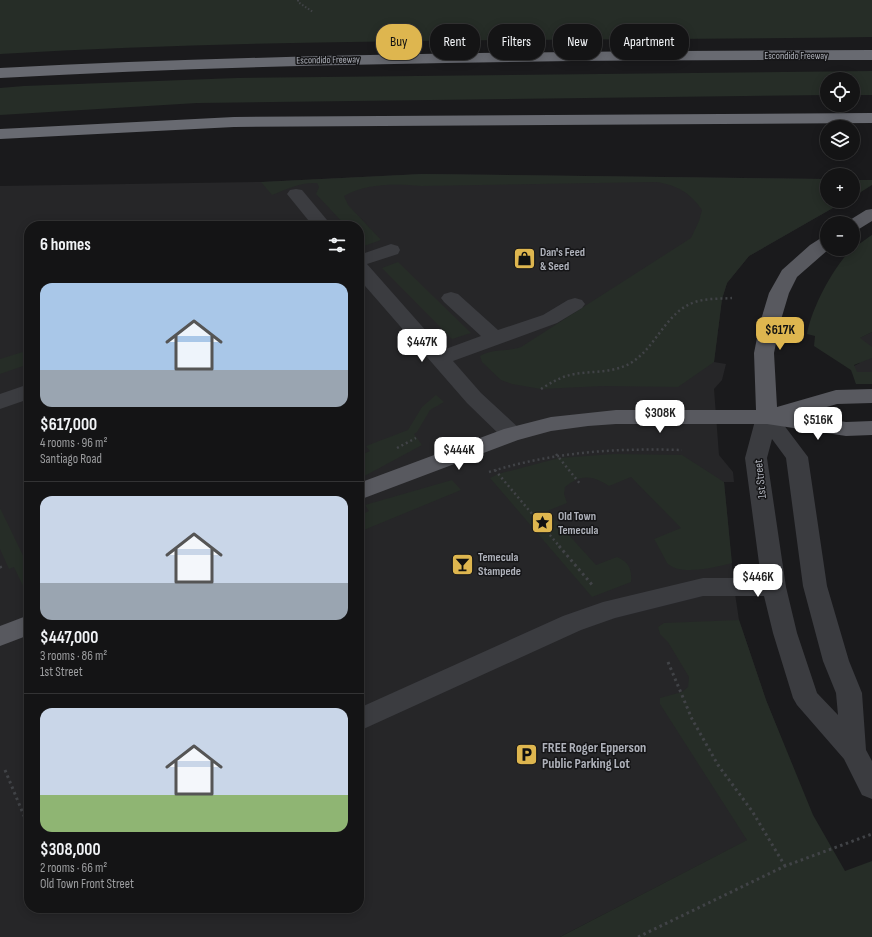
<!DOCTYPE html>
<html lang="en">
<head>
<meta charset="utf-8">
<style>
	:root { --surface:#141415; --page:#212122; --text:#f1f3f6; --muted:#9d9ea0; --line:#333334; --accent:#deb64f }
	body { margin:0; font-family:"Sofia Sans Condensed",sans-serif; background:var(--page); color:var(--text); height:100vh; display:flex; flex-direction:column; font-size:15px; white-space:nowrap }
	* { box-sizing:border-box; margin:0 }
	p { font-size:13px; color:var(--muted) }
	.icon { flex:none; width:22px; height:22px; fill:none; stroke:currentColor; stroke-width:2; stroke-linecap:round; stroke-linejoin:round }
	.map { position:relative; flex:1; overflow:hidden }
	.drawer { position:absolute; left:24px; top:221px; width:340px; height:692px; display:flex; flex-direction:column; background:var(--surface); border-radius:16px; box-shadow:0 2px 10px #0003,0 0 0 1px var(--line) }
	.drawer>* { flex:none }
	.banner { position:absolute; left:376px; top:24px; width:380px; height:36px; display:flex; gap:8px }
	.buttons { position:absolute; left:820px; top:72px; display:grid; gap:8px }
	.buttons a { display:grid; place-items:center; width:40px; height:40px; border-radius:50%; background:var(--surface); box-shadow:0 2px 10px #0003,0 0 0 1px var(--line); font-size:20px }
	.price { position:absolute; translate:-50% -34px; padding:0 9px; border-radius:8px; background:#fff; color:#222; font-size:13px; line-height:26px; filter:drop-shadow(0 1px 2px #0008) }
	.price::after { content:''; position:absolute; left:50%; top:24px; width:12px; height:9px; margin-left:-6px; background:inherit; clip-path:polygon(0 0,100% 0,50% 100%) }
	.price.current { background:var(--accent); color:#111 }
	ul { padding:0; list-style:none }
	li { display:grid; align-content:center; gap:8px; height:212px; padding:0 16px }
	li+li { border-top:1px solid var(--line) }
	li span { display:grid; place-items:center; height:124px; border-radius:12px; color:#555 }
	li>.icon { margin-inline-start:auto }
	span .icon { width:72px; height:72px; fill:#fffc; stroke-width:1 }
	li b { font-size:17px }
	h2 { display:flex; justify-content:space-between; align-items:center; height:48px; padding:0 16px; font-size:17px }
	.tag { padding:0 14px; border-radius:16px; background:var(--surface); box-shadow:0 2px 10px #0003,0 0 0 1px var(--line); font-size:14px; line-height:36px }
	.tag.current { background:var(--accent); color:#111 }
	.map>svg:first-child { display:block }
	.built { fill:#262628; fill-rule:evenodd }
	.green { fill:#262d27 }
	.lines { fill:none; stroke-linecap:round; stroke-linejoin:round }
	.path-far2 { stroke:#414347; stroke-width:2; stroke-dasharray:1.5 2; stroke-linecap:butt }
	.path-far1 { stroke:#414347; stroke-width:2.5; stroke-dasharray:2 3; stroke-linecap:butt }
	.path { stroke:#414347; stroke-width:3; stroke-dasharray:2.5 3.5; stroke-linecap:butt }
	.minor { fill:#3b3c40; fill-rule:evenodd }
	.major { fill:#58595f; fill-rule:evenodd }
	.highway { fill:#686a71; fill-rule:evenodd }
	.labels { text-anchor:middle; stroke-width:3; stroke-linejoin:round; paint-order:stroke }
	.far-street-label { font-size:10px; fill:#aeb1ba; stroke:#151517 }
	.poi-label { font-size:12px; font-weight:bold; fill:#aeb1ba; stroke:#151517; text-anchor:start }
	.street-label { font-size:12px; fill:#aeb1ba; stroke:#151517 }
	.near-poi-label { font-size:14px; font-weight:bold; fill:#aeb1ba; stroke:#151517; text-anchor:start }
</style>
</head>
<body>
<div class="map">
<svg width="872" height="937" viewBox="0 0 872 937">
	<rect width="100%" height="100%" fill="#1a1a1c"/>
	<g class="built">
		<path d="M422,174l405,5v22h18l-96,55 -22,27 -5,16 -8,63 12,2 -4,16 -8,9 5,66 14,17 1,10h-10l10,105 5,33 27,80 21,53 -39,87 -188,97h-560v-751l261,-4zM29,226h330v682h-330z"/>
		<polygon points="872,332 872,384 856,384 852,367 860,363 840,347"/>
	</g>
	<g class="green">
		<path d="M0,0h872v37c-291,4 -582,0 -872,17z"/>
		<polygon points="872,71 872,95 853,95 853,79 827,79 827,95 197,103 0,115 0,88 24,86 237,78"/>
		<path d="M422,174l405,5v22h18l-96,55 -22,27 -5,16 -8,63 -36,25 -75,-1 -62,3 -29,-5 -11,-4 -19,-18 -2,-6c14,-8 27,-4 41,-9l170,-109 8,-17 3,-11c-12,-18 -26,-25 -46,-28l-235,4c-25,-2 -54,-3 -77,10l4,9 33,35 -17,6 -5,-6v-14h-13l-30,-32 3,-7 -2,-4c-16,-1 -30,6 -45,12l-11,-13z"/>
		<polygon points="853,180 872,180 872,185 853,197"/>
		<path d="M872,235v97l-12,6 12,9v11l-18,7 3,7h15v12h-16l-5,-14 -37,-24 1,-10 -8,-2c4,-23 21,-56 36,-75 7,-9 20,-18 29,-24z"/>
		<polygon points="398,262 471,333 452,339 382,268"/>
		<polygon points="29,350 29,364 0,374 0,359"/>
		<polygon points="436,395 444,402 430,410 417,432 414,434 422,445 359,479 359,456 370,451 366,446 408,430 422,407"/>
		<path d="M614,454l68,1 42,27 8,81c-15,4 -51,13 -64,1 -2,-2 -11,-21 -14,-25l27,-11 -50,-51 -22,9c-17,-11 -28,-12 -44,1l-1,7 3,9 -20,8 49,54 21,-8c12,5 15,12 14,25l-39,15 -102,-119 8,-4 61,-16z"/>
		<polygon points="452,480 461,490 359,532 359,506 365,513 369,511 365,505"/>
		<polygon points="0,508 29,568 29,587 24,588 14,567 9,569 0,549"/>
		<polygon points="739,620 766,700 813,815 845,871 872,861 872,937 560,937 747,840 660,704 660,698 682,692 688,687 689,677 668,642 660,634 658,627 664,623"/>
	</g>
	<g class="lines">
		<polyline class="path-far2" points="298,0 298,2 313,12"/>
		<g class="path-far1">
			<path d="M541,389c11,-7 21,-13 34,-15 17,-3 37,-1 54,-10 27,-15 36,-52 66,-62 12,-4 25,-3 37,-4"/>
			<polyline points="25,434 29,441"/>
			<polyline points="397,448 416,438"/>
			<polyline points="556,454 581,485"/>
			<polyline points="495,470 560,547"/>
			<path d="M489,472c65,-20 125,-24 193,-22"/>
			<polyline points="359,519 364,516"/>
		</g>
		<g class="path">
			<polyline points="559,546 594,587"/>
			<polyline points="0,566 2,571"/>
			<polyline points="668,662 692,719 718,765 752,811 785,866"/>
			<polyline points="5,770 27,823"/>
			<polyline points="638,937 785,866 872,834"/>
		</g>
		<g class="minor">
			<polygon points="296,189 302,190 332,226 313,226 287,194 290,190"/>
			<polygon points="391,244 398,246 400,250 398,254 367,264 443,350 481,336 444,302 441,298 444,294 451,292 458,294 498,330 543,315 568,300 575,298 582,300 585,304 582,308 557,323 453,361 481,393 520,429 523,434 520,439 512,441 504,439 467,403 359,279 359,255"/>
			<polygon points="29,384 29,399 0,409 0,394"/>
			<path d="M767,410l7,2 34,45 19,129 22,75 13,32 4,57 6,11v38l-10,-4 -18,-36 -47,-54 -4,-7 -20,-65 -9,-37h-61l-88,22 -34,12 -222,101v-23l204,-92 40,-14 100,-24h58l-16,-120 11,-41 4,-5zM772,439l14,19 17,128 20,75 13,32 2,22 -21,-22 -20,-60 -11,-46 -19,-129z"/>
		</g>
		<g class="major">
			<polygon points="872,209 872,221 859,229 853,230 853,223 845,223 866,210"/>
			<polygon points="827,237 827,249 829,249 797,277 789,293 780,323 774,353 777,407 836,390 872,389 872,403 837,404 799,415 846,422 872,421 872,435 846,436 767,424 616,424 588,426 551,431 518,440 359,500 359,483 504,429 551,417 616,410 756,410 754,353 760,323 769,293 782,270 810,245 821,238"/>
			<polygon points="29,615 29,635 0,646 0,626"/>
		</g>
		<g class="highway">
			<path d="M872,50v10c-291,0 -581,2 -872,18v-10c291,-15 581,-17 872,-18z"/>
			<polygon points="872,113 872,123 234,127 0,139 0,129 234,117"/>
		</g>
	</g>
	<defs>
		<symbol id="shop-square" viewBox="-11 -11 22 22"><rect x="-9" y="-9" width="18" height="18" rx="4" fill="#deb64f" stroke="#151517"/><path d="M-5-2.5h2.3a2.7 3.5 0 0 1 5.4 0H5L5.5 6h-11ZM-1.5-2.5h3a1.5 2.3 0 0 0-3 0Z" fill="#111"/></symbol>
		<symbol id="sight-square" viewBox="-11 -11 22 22"><rect x="-9" y="-9" width="18" height="18" rx="4" fill="#deb64f" stroke="#151517"/><path d="M0-6L1.8-2.2L6-1.7L2.9 1.2L3.7 5.4L0 3.3L-3.7 5.4L-2.9 1.2L-6-1.7L-1.8-2.2Z" fill="#111"/></symbol>
		<symbol id="bar-square" viewBox="-11 -11 22 22"><rect x="-9" y="-9" width="18" height="18" rx="4" fill="#deb64f" stroke="#151517"/><path d="M-6-5H6L.8 .8V4.5H3.5V6h-7V4.5H-.8V.8Z" fill="#111"/></symbol>
		<symbol id="parking-square" viewBox="-11 -11 22 22"><rect x="-9" y="-9" width="18" height="18" rx="4" fill="#deb64f" stroke="#151517"/><path d="M-3.5-5.5H1a3.5 3.5 0 0 1 0 7H-1V5.5H-3.5ZM-1-3.4V-.6H.8a1.4 1.4 0 0 0 0-2.8Z" fill="#111"/></symbol>
	</defs>
	<g fill-rule="evenodd">
		<use href="#shop-square" x="512" y="246" width="25" height="25"/>
		<use href="#sight-square" x="530" y="510" width="25" height="25"/>
		<use href="#bar-square" x="450" y="552" width="25" height="25"/>
		<use href="#parking-square" x="514" y="742" width="25" height="25"/>
	</g>
	<g class="labels">
		<g class="far-street-label">
			<text x="796" y="59">Escondido Freeway</text>
			<text transform="translate(328 59) rotate(-1)" y="4">Escondido Freeway</text>
		</g>
		<g class="poi-label">
			<text x="540" y="256">Dan's Feed<tspan x="540" dy="14">&amp; Seed</tspan></text>
			<text x="558" y="520">Old Town<tspan x="558" dy="14">Temecula</tspan></text>
			<text x="478" y="561">Temecula<tspan x="478" dy="14">Stampede</tspan></text>
		</g>
		<g class="street-label">
			<text transform="translate(760 479) rotate(-96)" y="4">1st Street</text>
		</g>
		<g class="near-poi-label">
			<text x="542" y="752">FREE Roger Epperson<tspan x="542" dy="16">Public Parking Lot</tspan></text>
		</g>
	</g>
</svg>
<div class="buttons">
<a><svg class="icon" aria-label="locate" viewBox="0 0 24 24"><circle cx="12" cy="12" r="6"/><path d="M12 2v4M12 18v4M2 12h4M18 12h4"/></svg></a>
<a><svg class="icon" aria-label="layers" viewBox="0 0 24 24"><path d="M12 4l9 5-9 5-9-5zM3 14l9 5 9-5"/></svg></a>
<a>+</a>
<a>−</a>
</div>
<b class="price current" style="left:780px;top:351px">$617K</b>
<b class="price" style="left:422px;top:363px">$447K</b>
<b class="price" style="left:660px;top:434px">$308K</b>
<b class="price" style="left:818px;top:441px">$516K</b>
<b class="price" style="left:459px;top:471px">$444K</b>
<b class="price" style="left:758px;top:598px">$446K</b>
<div class="banner">
<a class="tag current">Buy</a>
<a class="tag">Rent</a>
<a class="tag">Filters</a>
<a class="tag">New</a>
<a class="tag">Apartment</a>
</div>
<section class="drawer">
<h2>6 homes<svg class="icon" aria-label="filters" viewBox="0 0 24 24"><path d="M4 7h16M4 17h16"/><circle cx="9" cy="7" r="2"/><circle cx="15" cy="17" r="2"/></svg></h2>
<ul>
<li><span style="background:linear-gradient(#a9c7e8 70%,#9aa5b1 0)"><svg class="icon" aria-label="home" viewBox="0 0 24 24"><path d="M3 11l9-7 9 7M6 9v11h12V9"/></svg></span><div><b>$617,000</b><p>4 rooms · 96 m²</p><p>Santiago Road</p></div></li>
<li><span style="background:linear-gradient(#c9d6e8 70%,#9aa5b1 0)"><svg class="icon" aria-label="home" viewBox="0 0 24 24"><path d="M3 11l9-7 9 7M6 9v11h12V9"/></svg></span><div><b>$447,000</b><p>3 rooms · 86 m²</p><p>1st Street</p></div></li>
<li><span style="background:linear-gradient(#c9d6e8 70%,#8fb573 0)"><svg class="icon" aria-label="home" viewBox="0 0 24 24"><path d="M3 11l9-7 9 7M6 9v11h12V9"/></svg></span><div><b>$308,000</b><p>2 rooms · 66 m²</p><p>Old Town Front Street</p></div></li>
</ul>
</section>
</div>
</body>
</html>
